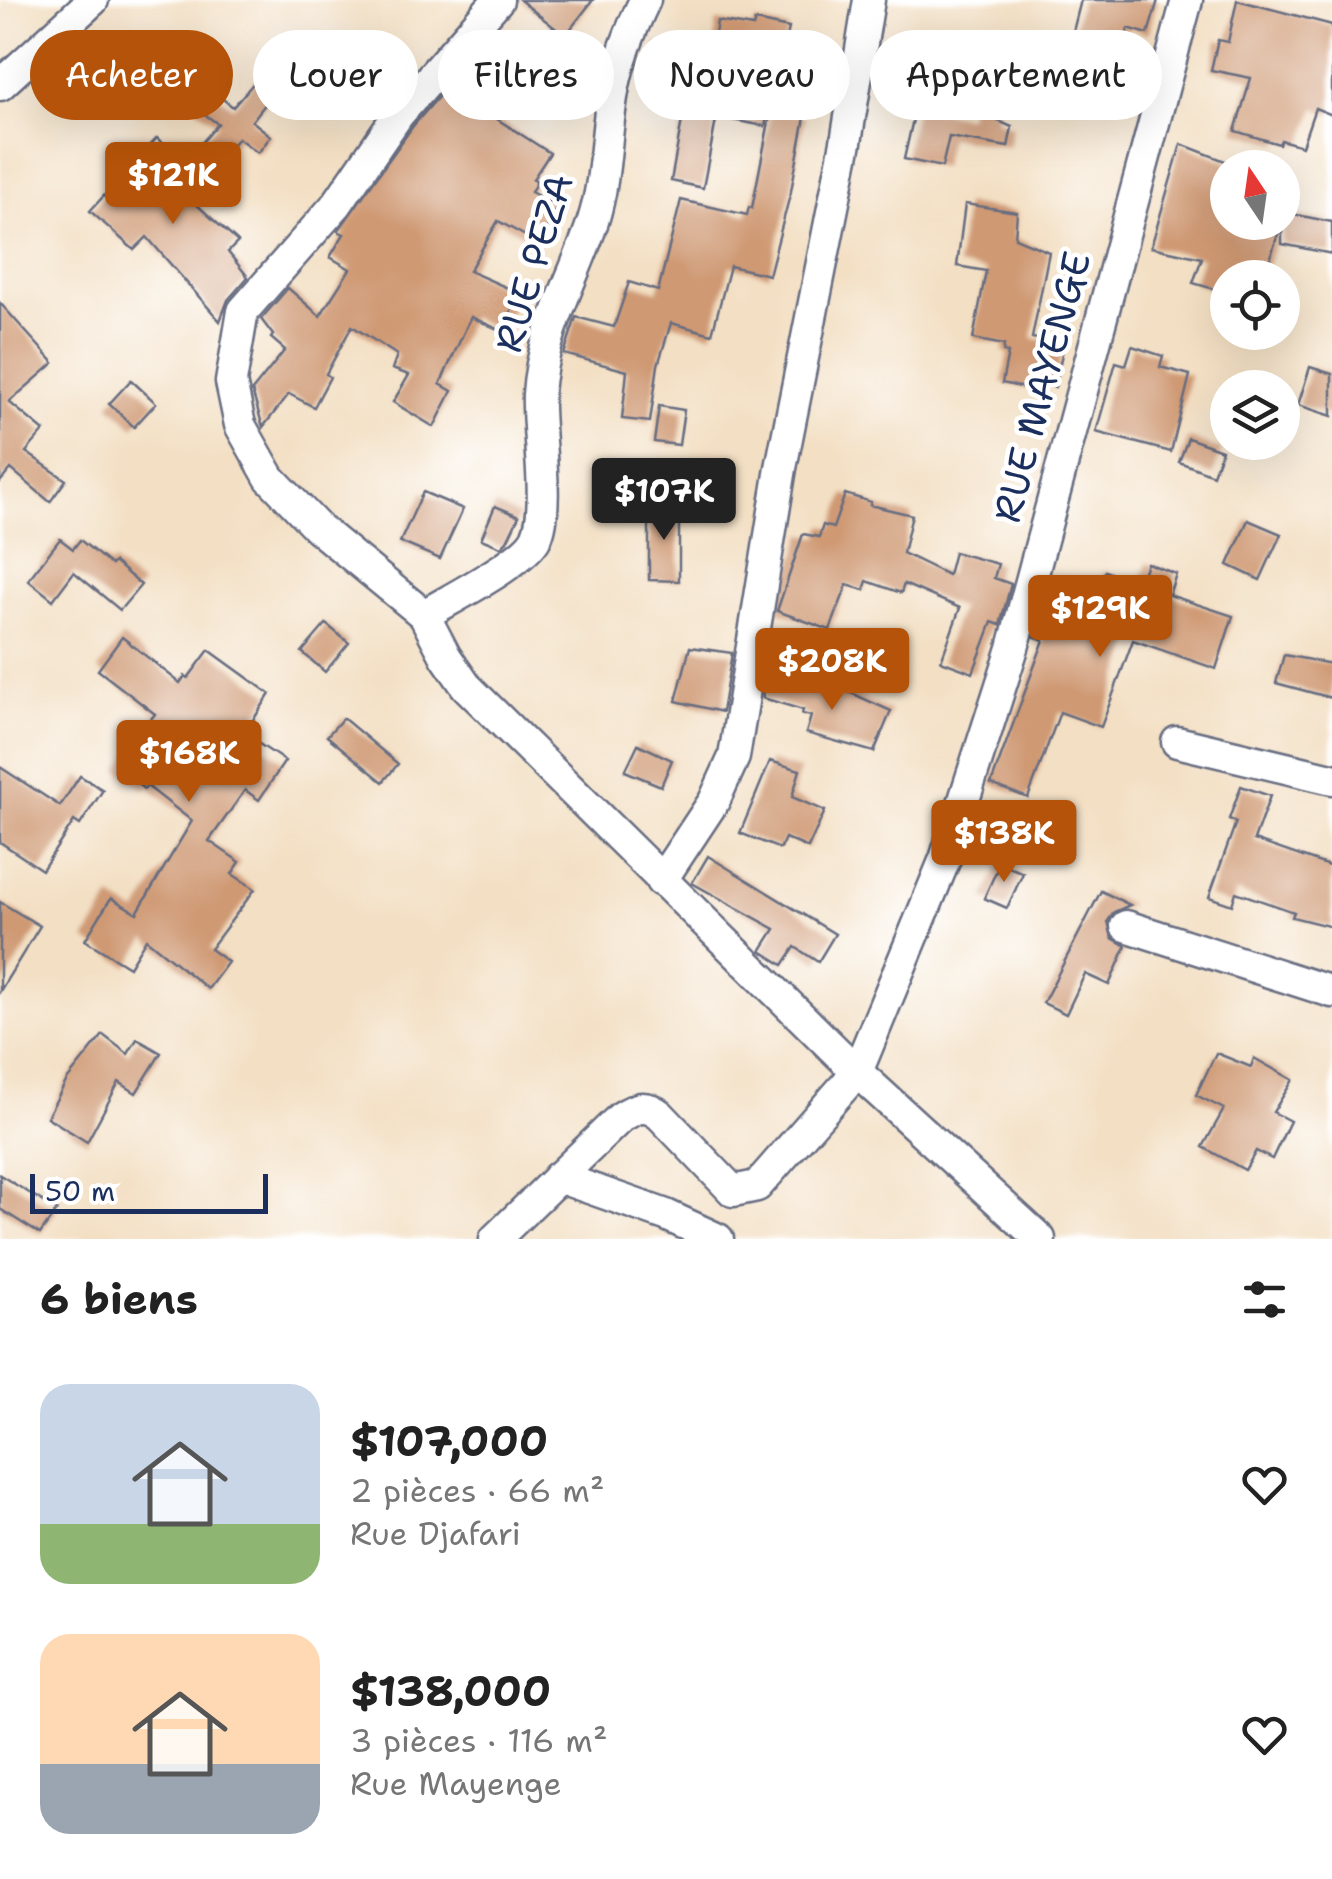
<!DOCTYPE html>
<html lang="fr">
<head>
<meta charset="utf-8">
<style>
	:root { --surface:#fff; --page:#f2f2f2; --text:#222; --muted:#767676; --accent:#b45309 }
	body { margin:0; font-family:"Shantell Sans",sans-serif; background:var(--page); color:var(--text); height:100vh; display:flex; flex-direction:column; font-size:38px; white-space:nowrap }
	* { box-sizing:border-box; margin:0 }
	p { font-size:32px; color:var(--muted) }
	.icon { flex:none; width:55px; height:55px; fill:none; stroke:currentColor; stroke-width:2; stroke-linecap:round; stroke-linejoin:round }
	.map { position:relative; height:1239px; overflow:hidden }
	.panel { display:flex; flex-direction:column; background:var(--surface); flex:1 }
	.panel>* { flex:none }
	.hud { position:absolute; left:30px; top:30px; width:1272px; height:90px; display:flex; gap:20px }
	.needle { width:65px; rotate:347deg }
	.fabs { position:absolute; left:1210px; top:150px; display:grid; gap:20px }
	.fabs a { display:grid; place-items:center; width:90px; height:90px; border-radius:50%; background:var(--surface); box-shadow:0 10px 40px #0002; font-size:50px }
	.scale { position:absolute; left:30px; bottom:25px; width:238px; box-sizing:border-box; padding-left:10px; border:5px solid #1b2f5e; border-top:0; font-size:28px; line-height:35px; white-space:nowrap; color:#1b2f5e; -webkit-text-stroke:8px #fff; paint-order:stroke }
	.price { position:absolute; translate:-50% -85px; padding:0 22px; border-radius:10px; background:var(--accent); color:#fff; font-size:32px; line-height:65px; filter:drop-shadow(0 2px 5px #0008) }
	.price::after { content:''; position:absolute; left:50%; top:60px; width:30px; height:22px; margin-left:-15px; background:inherit; clip-path:polygon(0 0,100% 0,50% 100%) }
	.price.selected { background:#222; color:#fff }
	ul { padding:0; list-style:none }
	li { display:flex; align-items:center; gap:30px; height:250px; padding:0 40px }
	li span { display:grid; place-items:center; flex:none; width:280px; height:200px; border-radius:30px; color:#555 }
	li>.icon { margin-inline-start:auto }
	span .icon { width:120px; height:120px; fill:#fffc; stroke-width:1 }
	li b { font-size:42px }
	h2 { display:flex; justify-content:space-between; align-items:center; height:120px; padding:0 40px; font-size:42px }
	.tag { padding:0 35px; border-radius:45px; background:var(--surface); box-shadow:0 10px 40px #0002; font-size:35px; line-height:90px }
	.tag.selected { background:var(--accent); color:#fff }
	.map>svg:first-child { display:block }
	.building { fill:#cf9973 }
	.lines { fill:none; stroke-linecap:round; stroke-linejoin:round }
	.minor-casing { stroke:#676d81; stroke-width:35 }
	.minor { stroke:#fff; stroke-width:30 }
	.labels { text-anchor:middle; stroke-width:9; stroke-linejoin:round; paint-order:stroke }
	.street-label { font-size:38px; fill:#1b2f5e; stroke:#fff }
</style>
</head>
<body>
<div class="map">
<svg width="1332" height="1239" viewBox="0 0 1332 1239">
	<rect width="100%" height="100%" fill="#fff"/>
	<filter id="ink" filterUnits="userSpaceOnUse"><feTurbulence type="fractalNoise" baseFrequency=".01" numOctaves="2"/><feDisplacementMap in="SourceGraphic" scale="20" xChannelSelector="R" yChannelSelector="G"/><feConvolveMatrix kernelMatrix="1 2 1 2 8 2 1 2 1" color-interpolation-filters="sRGB"/></filter>
	<filter id="wash" filterUnits="userSpaceOnUse"><feTurbulence type="fractalNoise" baseFrequency=".0048" numOctaves="4" result="noise"/><feDisplacementMap in="SourceGraphic" scale="40" xChannelSelector="R" yChannelSelector="G"/><feGaussianBlur stdDeviation="2.25" result="paint"/><feColorMatrix in="noise" values="0 0 0 0 0 0 0 0 0 0 0 0 0 0 0 0 0 1.4 0 .05"/><feComposite in="paint" operator="in"/></filter>
	<g filter="url(#wash)">
		<rect width="100%" height="100%" fill="#f3dfc3"/>
		<g id="blocks">
			<g class="building">
				<polygon points="520,0 593,0 565,36"/>
				<polygon points="1081,0 1158,0 1148,34 1128,28 1122,60 1131,61 1127,84 1094,79 1090,101 1060,96 1064,74 1005,66 996,120 1012,127 1008,147 949,137 942,167 904,159 916,106 968,117 977,62 929,59 930,34 979,36 1068,51"/>
				<polygon points="1237,0 1332,25 1332,115 1315,108 1302,146 1281,140 1279,144 1235,131 1251,78 1211,70 1218,40 1228,42"/>
				<polygon points="717,21 753,27 755,21 789,28 784,50 753,48 750,66 711,59"/>
				<polygon points="656,43 696,56 688,80 648,68"/>
				<polygon points="342,50 394,90 375,115 322,75"/>
				<polygon points="479,50 514,79 486,112 550,153 533,179 537,181 531,192 557,206 540,244 498,221 469,271 519,293 502,331 471,317 440,384 452,391 434,427 393,402 409,375 392,369 397,355 352,326 326,374 330,377 314,407 289,394 263,427 252,391 285,350 271,338 273,335 261,319 288,288 320,316 350,269 330,257 344,234 338,231 413,126"/>
				<polygon points="744,70 777,77 765,126 732,120"/>
				<polygon points="257,79 274,93 252,121 271,136 258,153 238,138 200,183 178,170 218,124 196,108 210,89 233,107"/>
				<polygon points="684,109 717,115 703,188 671,181"/>
				<polygon points="771,111 805,117 791,191 769,275 730,266 712,334 671,323 658,365 650,422 622,419 627,371 564,354 576,317 614,327 629,282 658,291 681,200 747,215 749,207 752,208"/>
				<polygon points="157,138 178,158 165,176 238,242 228,252 248,277 228,300 220,321 147,237 134,250 90,211"/>
				<polygon points="1181,144 1228,162 1228,222 1282,222 1265,274 1246,271 1244,278 1228,278 1228,293 1193,283 1202,258 1151,247"/>
				<polygon points="965,204 1017,212 1015,238 1049,252 1032,338 1064,344 1055,387 1039,384 1038,391 1002,383 1008,353 1003,352 1004,345 973,339 986,271 957,266"/>
				<polygon points="1282,212 1332,222 1332,254 1282,244"/>
				<polygon points="0,303 54,363 9,402 44,431 26,452 66,480 50,502 11,469 0,482"/>
				<polygon points="1132,346 1163,356 1160,367 1190,375 1171,452 1096,432 1116,362 1126,365"/>
				<polygon points="1310,367 1332,374 1332,416 1298,405"/>
				<polygon points="131,380 156,403 134,427 109,404"/>
				<polygon points="659,406 684,410 679,445 654,442"/>
				<polygon points="1188,438 1222,450 1213,475 1179,462"/>
				<polygon points="423,492 463,509 440,559 400,542"/>
				<polygon points="845,494 871,502 870,505 912,515 903,553 948,575 954,552 998,564 994,578 1011,584 1000,625 992,622 973,673 941,661 960,608 904,584 901,593 867,581 864,590 847,585 830,630 777,611 803,534 819,537 823,525 833,528"/>
				<polygon points="495,506 519,516 507,541 501,547 481,539"/>
				<polygon points="649,506 679,506 679,581 649,580"/>
				<polygon points="1248,520 1281,534 1260,580 1228,565"/>
				<polygon points="60,539 73,549 80,540 111,565 114,562 141,585 120,610 74,572 53,600 28,580"/>
				<polygon points="1147,563 1176,574 1169,595 1233,616 1216,669 1133,640 1101,727 1060,712 1028,798 991,784 1044,640 1035,637 1047,595 1089,609 1105,571 1139,586"/>
				<polygon points="326,624 349,643 325,672 302,652"/>
				<polygon points="122,637 180,683 185,676 188,678 209,650 270,694 244,734 285,761 259,800 245,790 209,841 240,862 232,874 255,889 210,949 228,962 208,989 146,939 129,967 85,940 111,898 137,913 192,821 147,786 144,789 118,769 150,728 146,725 155,714 98,670"/>
				<polygon points="690,647 732,653 722,712 676,701"/>
				<polygon points="1284,655 1332,664 1332,698 1276,683"/>
				<polygon points="766,675 838,694 840,688 891,711 874,752 806,733 811,716 802,714 803,710 763,698"/>
				<polygon points="343,718 398,764 383,782 327,736"/>
				<polygon points="638,744 672,760 661,786 625,771"/>
				<polygon points="770,761 800,770 792,797 825,811 808,848 785,838 780,849 740,833"/>
				<polygon points="0,767 60,806 80,776 103,790 80,825 74,821 42,870 0,842"/>
				<polygon points="1241,786 1270,796 1254,840 1332,867 1332,927 1292,917 1294,912 1236,892 1232,905 1209,897 1236,822 1229,819"/>
				<polygon points="708,856 835,934 818,962 795,947 783,965 761,951 775,929 692,883"/>
				<polygon points="1000,863 1023,873 1007,908 984,898"/>
				<polygon points="1101,891 1130,905 1114,912 1108,921 1112,938 1126,946 1109,985 1085,974 1066,1014 1043,1003"/>
				<polygon points="0,902 40,926 0,991"/>
				<polygon points="103,1035 128,1054 137,1039 161,1053 136,1093 119,1082 87,1142 47,1117 67,1080"/>
				<polygon points="1216,1053 1251,1067 1254,1058 1293,1080 1273,1112 1290,1121 1272,1159 1256,1151 1245,1170 1203,1147 1224,1109 1196,1095"/>
				<polygon points="0,1175 57,1210 40,1234 0,1209"/>
			</g>
		</g>
	</g>
	<g filter="url(#ink)">
		<use href="#blocks" fill-opacity="0" stroke="#676d81" stroke-width="2.5"/>
		<g class="lines">
			<defs>
				<g id="minor">
					<polyline points="498,0 398,115 337,204 243,311 231,382 240,425 270,478 318,528 424,615 446,657 466,686 857,1072 1040,1239"/>
					<polyline points="0,85 93,0"/>
					<path d="M424,615c26,-16 100,-53 112,-77 15,-32 0,-107 2,-144 4,-63 36,-115 55,-173 14,-44 12,-90 21,-135 6,-30 18,-59 31,-86"/>
					<polyline points="1177,742 1332,779"/>
					<polyline points="661,881 714,801 734,757 781,468 846,142 869,0"/>
					<polyline points="1126,926 1332,992"/>
					<polyline points="558,1177 666,1215 718,1239"/>
					<path d="M495,1239l126,-122c15,-9 24,-14 39,-2l73,76 24,-5 100,-114 88,-213 68,-211 174,-648"/>
				</g>
			</defs>
			<use href="#minor" class="minor-casing"/>
			<use href="#minor" class="minor"/>
		</g>
	</g>
	<g class="labels">
		<g class="street-label">
			<text transform="translate(534 263) rotate(-73)" y="13">RUE PEZA</text>
			<text transform="translate(1042 387) rotate(-75)" y="13">RUE MAYENGE</text>
		</g>
	</g>
</svg>
<div class="fabs">
<a><svg class="needle" viewBox="-14 -14 28 28"><path d="M0-13l5 13h-10z" fill="#e53935"/><path d="M0 13l5-13h-10z" fill="#767676"/></svg></a>
<a><svg class="icon" aria-label="locate" viewBox="0 0 24 24"><circle cx="12" cy="12" r="6"/><path d="M12 2v4M12 18v4M2 12h4M18 12h4"/></svg></a>
<a><svg class="icon" aria-label="layers" viewBox="0 0 24 24"><path d="M12 4l9 5-9 5-9-5zM3 14l9 5 9-5"/></svg></a>
</div>
<div class="scale">50 m</div>
<b class="price" style="left:173px;top:227px">$121K</b>
<b class="price selected" style="left:664px;top:543px">$107K</b>
<b class="price" style="left:1100px;top:660px">$129K</b>
<b class="price" style="left:832px;top:713px">$208K</b>
<b class="price" style="left:189px;top:805px">$168K</b>
<b class="price" style="left:1004px;top:885px">$138K</b>
<div class="hud">
<a class="tag selected">Acheter</a>
<a class="tag">Louer</a>
<a class="tag">Filtres</a>
<a class="tag">Nouveau</a>
<a class="tag">Appartement</a>
</div>
</div>
<section class="panel">
<h2>6 biens<svg class="icon" aria-label="filters" viewBox="0 0 24 24"><path d="M4 7h16M4 17h16"/><circle cx="9" cy="7" r="2"/><circle cx="15" cy="17" r="2"/></svg></h2>
<ul>
<li><span style="background:linear-gradient(#c9d6e8 70%,#8fb573 0)"><svg class="icon" aria-label="home" viewBox="0 0 24 24"><path d="M3 11l9-7 9 7M6 9v11h12V9"/></svg></span><div><b>$107,000</b><p>2 pièces · 66 m²</p><p>Rue Djafari</p></div><svg class="icon" aria-label="heart" viewBox="0 0 24 24"><path d="M12 20l-8-8c-3-5 5-10 8-4 3-6 11-1 8 4z"/></svg></li>
<li><span style="background:linear-gradient(#ffd9b3 65%,#9aa5b1 0)"><svg class="icon" aria-label="home" viewBox="0 0 24 24"><path d="M3 11l9-7 9 7M6 9v11h12V9"/></svg></span><div><b>$138,000</b><p>3 pièces · 116 m²</p><p>Rue Mayenge</p></div><svg class="icon" aria-label="heart" viewBox="0 0 24 24"><path d="M12 20l-8-8c-3-5 5-10 8-4 3-6 11-1 8 4z"/></svg></li>
</ul>
</section>
</body>
</html>
